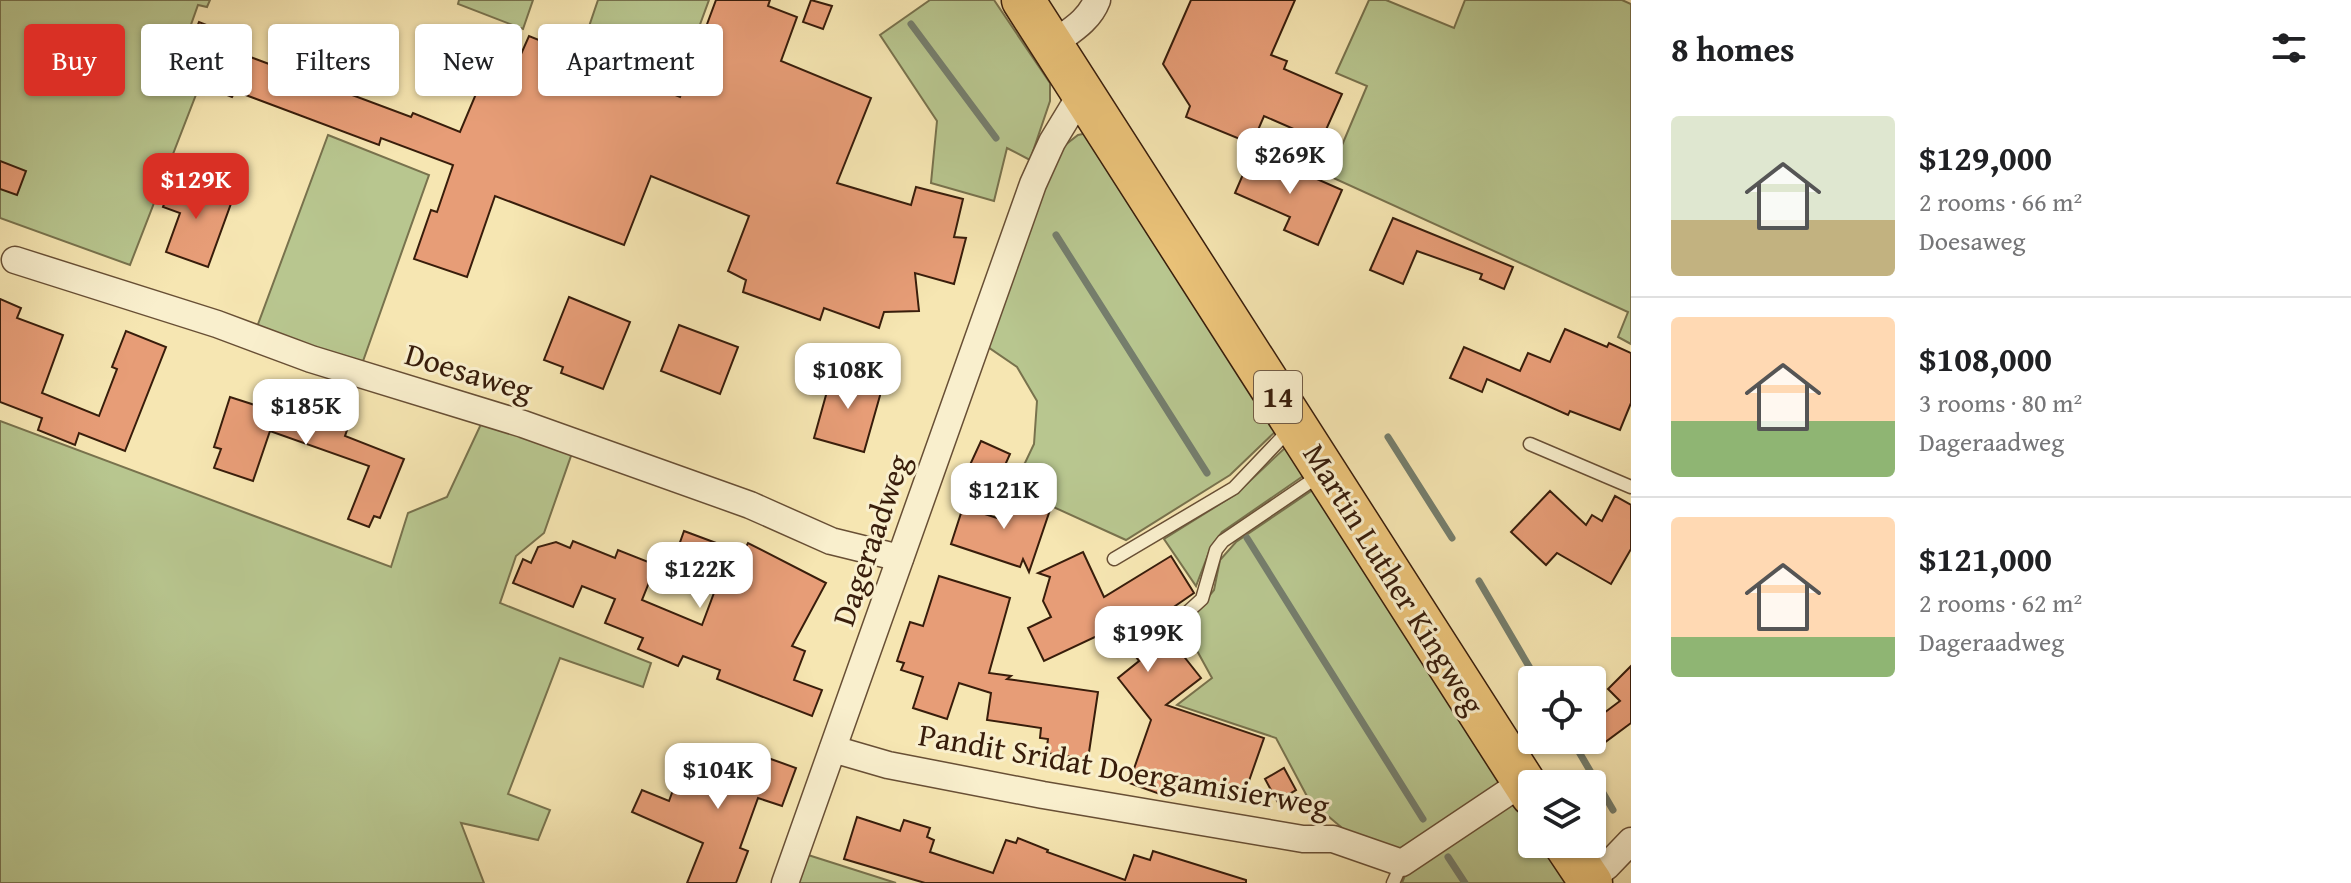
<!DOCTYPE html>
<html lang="en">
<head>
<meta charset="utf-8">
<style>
	:root { --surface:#fff; --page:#f2f2f2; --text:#202124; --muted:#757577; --line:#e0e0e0; --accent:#d93025 }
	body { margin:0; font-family:"Gentium Book Plus",serif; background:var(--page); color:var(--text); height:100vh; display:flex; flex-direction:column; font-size:30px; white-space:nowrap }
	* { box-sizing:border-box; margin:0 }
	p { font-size:26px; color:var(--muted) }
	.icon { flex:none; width:44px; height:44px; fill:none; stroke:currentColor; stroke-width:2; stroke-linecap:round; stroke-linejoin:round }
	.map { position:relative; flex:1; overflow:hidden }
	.details { display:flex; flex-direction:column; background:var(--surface); width:720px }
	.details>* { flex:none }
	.guide { position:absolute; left:24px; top:24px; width:760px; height:72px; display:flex; gap:16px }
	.controls { position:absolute; left:1518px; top:666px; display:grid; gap:16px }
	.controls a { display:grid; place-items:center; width:88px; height:88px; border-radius:8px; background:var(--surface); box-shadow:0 2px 6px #0004; font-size:40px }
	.price { position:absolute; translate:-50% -68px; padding:0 18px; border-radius:16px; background:#fff; color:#222; font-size:26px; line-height:52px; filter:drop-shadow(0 2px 4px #0008) }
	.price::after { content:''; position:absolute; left:50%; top:48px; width:24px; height:18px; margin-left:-12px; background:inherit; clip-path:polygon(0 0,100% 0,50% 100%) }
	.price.selected { background:var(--accent); color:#fff }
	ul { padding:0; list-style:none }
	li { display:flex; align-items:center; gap:24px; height:200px; padding:0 40px }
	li+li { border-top:2px solid var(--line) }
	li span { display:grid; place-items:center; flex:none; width:224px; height:160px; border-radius:8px; color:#555 }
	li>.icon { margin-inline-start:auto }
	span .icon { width:96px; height:96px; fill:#fffc; stroke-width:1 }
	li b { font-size:34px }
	h2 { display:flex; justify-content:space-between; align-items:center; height:96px; padding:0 40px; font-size:34px }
	.chip { padding:0 28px; border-radius:8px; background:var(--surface); box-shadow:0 2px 6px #0004; font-size:28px; line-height:72px }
	.chip.selected { background:var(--accent); color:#fff }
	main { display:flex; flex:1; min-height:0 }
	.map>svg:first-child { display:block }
	.green { fill:#b8c68f; stroke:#78724d; stroke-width:2 }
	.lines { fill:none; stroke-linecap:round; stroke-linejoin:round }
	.stream { stroke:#757e6d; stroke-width:7 }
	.building { fill:#e79d77; stroke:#381d0b; stroke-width:2 }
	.service-casing { stroke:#684f35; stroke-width:15 }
	.minor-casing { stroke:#684f35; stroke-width:29 }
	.primary-casing { stroke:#381d0b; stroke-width:45 }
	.service { stroke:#f9efcd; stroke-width:12 }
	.minor { stroke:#f9efcd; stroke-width:26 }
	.primary { stroke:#ebc379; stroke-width:42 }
	.labels { text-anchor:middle; stroke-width:6; stroke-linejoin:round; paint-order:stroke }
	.shield { fill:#f9efcd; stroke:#725c45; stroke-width:2 }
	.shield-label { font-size:30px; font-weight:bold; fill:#381d0b }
	.street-label { font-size:32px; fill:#381d0b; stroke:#f9efcd }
</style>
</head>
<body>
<main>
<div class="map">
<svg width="1631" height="883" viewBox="0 0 1631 883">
	<rect width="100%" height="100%" fill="#f6e6b2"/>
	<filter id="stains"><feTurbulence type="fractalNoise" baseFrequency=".0025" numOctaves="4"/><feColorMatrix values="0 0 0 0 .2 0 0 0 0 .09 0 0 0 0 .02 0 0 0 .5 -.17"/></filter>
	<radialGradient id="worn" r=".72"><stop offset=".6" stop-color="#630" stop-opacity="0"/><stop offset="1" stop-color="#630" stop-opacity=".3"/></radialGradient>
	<g class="green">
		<polygon points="0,0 210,0 207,7 198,5 171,81 197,92 130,265 0,218"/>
		<polygon points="459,0 533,0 523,29 458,4"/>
		<polygon points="598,0 709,0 677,87 581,50"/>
		<polygon points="930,0 994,0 1050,83 1050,101 1030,160 1007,148 994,201 931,183 937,121 880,35"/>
		<polygon points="1369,0 1386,0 1454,28 1465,0 1622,0 1631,4 1631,344 1618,337 1628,312 1329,176 1367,86 1336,73"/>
		<polygon points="1092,132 1278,429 1230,475 1126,540 1005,485 1025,463 1034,444 1037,401 1017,367 988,347 1044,178 1060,149 1078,135"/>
		<polygon points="328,135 429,175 362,364 257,327"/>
		<polygon points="0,421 391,567 408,513 447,497 482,422 572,453 544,533 516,556 500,603 651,663 643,687 560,658 508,794 550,810 538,840 461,823 484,883 0,883"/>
		<polygon points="1287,446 1306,474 1222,532 1211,547 1196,586 1164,539 1236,494"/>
		<polygon points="1317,487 1507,784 1392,853 1354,838 1309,800 1276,738 1177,705 1212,678 1184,627 1214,590 1220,560 1236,542"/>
		<polygon points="1518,797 1532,819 1532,844 1548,844 1572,883 1402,883 1408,868"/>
		<polygon points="805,854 896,883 795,883"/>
	</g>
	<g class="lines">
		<g class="stream">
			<polyline points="911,24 996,138"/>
			<polyline points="1056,235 1207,473"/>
			<polyline points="1388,437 1452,538"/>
			<polyline points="1247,538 1423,819"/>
			<polyline points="1479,581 1537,680"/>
			<polyline points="1572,740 1613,810"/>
			<polyline points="1448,857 1465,883"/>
		</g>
	</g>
	<g class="building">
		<polygon points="716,0 770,0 768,6 797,17 781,61 871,98 837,183 911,205 916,187 963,199 954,237 966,238 954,284 915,273 919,311 884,312 879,328 824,308 820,320 743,292 746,280 728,271 749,216 651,176 624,245 495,196 467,277 414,259 431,210 437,212 453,165 381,138 379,145 235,91 232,97 177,75 199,22 242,39 237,52 411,117 413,113 460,132 494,51 518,61 529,36 680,97"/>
		<polygon points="811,0 832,6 823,29 803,22"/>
		<polygon points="1191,0 1295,0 1271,55 1287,61 1284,69 1342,94 1321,141 1264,116 1252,144 1186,117 1190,106 1163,64"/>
		<polygon points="1253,151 1342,190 1318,245 1284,230 1290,217 1235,193"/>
		<polygon points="0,161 26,171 17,195 0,189"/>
		<polygon points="174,177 233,198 208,267 166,252 180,213 163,207"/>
		<polygon points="1393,218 1513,267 1504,289 1480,279 1482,274 1417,251 1403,284 1370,270"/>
		<polygon points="569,297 630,322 603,389 561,373 563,367 544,360"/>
		<polygon points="0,299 21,308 17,318 63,335 42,393 99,416 117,369 112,367 126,331 166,347 125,451 79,433 75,445 38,430 42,418 0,402"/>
		<polygon points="679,325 738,347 720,394 661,371"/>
		<polygon points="1565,329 1607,347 1609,343 1631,353 1631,403 1620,430 1570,411 1568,415 1487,379 1482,392 1450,378 1464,347 1520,371 1528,353 1550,362"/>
		<polygon points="833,370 883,385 864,452 814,438"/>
		<polygon points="306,396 353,413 345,436 404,459 380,518 374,516 369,527 348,519 369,466 270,431 253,481 214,468 221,449 214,447 230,397 298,419"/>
		<polygon points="981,441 1010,454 998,481 969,467"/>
		<polygon points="1550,491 1586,525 1592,515 1602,521 1615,496 1631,505 1631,549 1611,584 1557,553 1546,565 1511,532"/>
		<polygon points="1005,492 1051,507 1029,572 1023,559 1020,567 951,544 963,507 997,518"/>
		<polygon points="684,531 743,553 748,543 826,583 792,646 805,651 794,680 822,690 812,716 717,679 720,670 683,656 678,666 638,649 643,638 605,623 615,599 582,586 573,607 513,583 523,559 531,563 538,547 556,542 570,548 573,541 615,558 618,550 656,565 642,600 702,625 718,582 672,565"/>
		<polygon points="1083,552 1104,597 1171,556 1194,593 1155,620 1201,678 1166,705 1264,738 1243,798 1178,776 1171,798 1129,783 1151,720 1118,678 1139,661 1114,628 1044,661 1028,628 1051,617 1043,601 1050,577 1038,573"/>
		<polygon points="939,576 1010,598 989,673 1011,676 1007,679 1098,692 1088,759 1046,753 1048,739 1040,738 1041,728 987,720 991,693 959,683 947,719 913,708 923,677 901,670 904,663 897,661 910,622 923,626"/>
		<polygon points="1631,666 1631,723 1604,743 1592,727 1592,722 1620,701 1608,689"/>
		<polygon points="740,748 796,768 782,806 758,798 740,848 748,851 736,883 687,883 703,843 632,812 642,790 669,801 683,763 728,779"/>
		<polygon points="1284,768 1296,790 1277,801 1265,779"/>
		<polygon points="857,817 900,831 904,820 930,828 927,837 934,840 930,852 993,873 1006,840 1016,843 1018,838 1048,850 1047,852 1125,880 1134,855 1150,860 1153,851 1246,880 1246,883 925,883 844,859"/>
	</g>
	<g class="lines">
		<defs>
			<g id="service">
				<polyline points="1530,444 1631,487"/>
				<polyline points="1114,559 1234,488 1290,429"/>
				<polyline points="1179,620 1202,599 1216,550 1223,541 1320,475"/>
				<polyline points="1393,883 1402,863"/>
			</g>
			<g id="minor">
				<path d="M1053,44c17,-13 36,-23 44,-44"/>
				<polyline points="15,260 217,324 311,359 523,424 750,505 831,541 900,558"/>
				<polyline points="833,749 888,765 1043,795 1303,839 1333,839 1402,863 1523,782"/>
				<polyline points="1589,880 1607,866 1631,841"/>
				<polyline points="785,883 1033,184 1052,142 1083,91"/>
			</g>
			<g id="primary">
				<polyline points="1023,0 1532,795"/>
				<polyline points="1565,844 1591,883"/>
			</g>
		</defs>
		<use href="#service" class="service-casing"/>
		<use href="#minor" class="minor-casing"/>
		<use href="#primary" class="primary-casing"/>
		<use href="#service" class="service"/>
		<use href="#minor" class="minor"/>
		<use href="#primary" class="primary"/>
	</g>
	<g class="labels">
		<rect class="shield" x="1254" y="371" width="48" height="52" rx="6"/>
		<g class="shield-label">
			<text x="1278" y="407">14</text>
		</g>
		<g class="street-label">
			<text transform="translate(469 372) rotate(17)" y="11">Doesaweg</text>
			<text transform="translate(871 540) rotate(-71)" y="11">Dageraadweg</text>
			<text transform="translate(1394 579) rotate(58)" y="11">Martin Luther Kingweg</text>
			<text transform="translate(1124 770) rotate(10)" y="11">Pandit Sridat Doergamisierweg</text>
		</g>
	</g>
	<rect width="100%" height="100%" filter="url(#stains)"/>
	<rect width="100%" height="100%" fill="url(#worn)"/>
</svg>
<div class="controls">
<a><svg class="icon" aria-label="locate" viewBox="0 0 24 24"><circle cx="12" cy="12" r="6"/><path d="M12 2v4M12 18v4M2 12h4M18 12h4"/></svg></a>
<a><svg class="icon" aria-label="layers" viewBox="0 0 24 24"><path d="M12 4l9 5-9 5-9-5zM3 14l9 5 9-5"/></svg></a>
</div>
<b class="price" style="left:1290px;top:196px">$269K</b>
<b class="price selected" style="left:196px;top:221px">$129K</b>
<b class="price" style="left:848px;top:411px">$108K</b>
<b class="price" style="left:306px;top:447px">$185K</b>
<b class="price" style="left:1004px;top:531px">$121K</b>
<b class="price" style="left:700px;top:610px">$122K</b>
<b class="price" style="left:1148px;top:674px">$199K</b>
<b class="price" style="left:718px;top:811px">$104K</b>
<div class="guide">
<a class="chip selected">Buy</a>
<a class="chip">Rent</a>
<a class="chip">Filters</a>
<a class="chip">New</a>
<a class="chip">Apartment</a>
</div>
</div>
<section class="details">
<h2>8 homes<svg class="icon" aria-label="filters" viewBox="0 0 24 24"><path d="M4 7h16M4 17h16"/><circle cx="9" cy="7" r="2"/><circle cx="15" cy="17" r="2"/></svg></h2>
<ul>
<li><span style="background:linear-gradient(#dfe7d0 65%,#c2b280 0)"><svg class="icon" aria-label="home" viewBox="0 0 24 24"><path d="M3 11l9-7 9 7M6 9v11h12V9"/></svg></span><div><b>$129,000</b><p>2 rooms · 66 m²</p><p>Doesaweg</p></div></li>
<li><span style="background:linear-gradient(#ffd9b3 65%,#8fb573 0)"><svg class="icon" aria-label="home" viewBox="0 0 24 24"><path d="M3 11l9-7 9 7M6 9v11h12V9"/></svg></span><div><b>$108,000</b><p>3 rooms · 80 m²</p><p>Dageraadweg</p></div></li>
<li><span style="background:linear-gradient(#ffd9b3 75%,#8fb573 0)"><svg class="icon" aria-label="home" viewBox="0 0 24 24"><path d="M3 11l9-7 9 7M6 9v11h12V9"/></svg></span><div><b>$121,000</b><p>2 rooms · 62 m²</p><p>Dageraadweg</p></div></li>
</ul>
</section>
</main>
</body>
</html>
